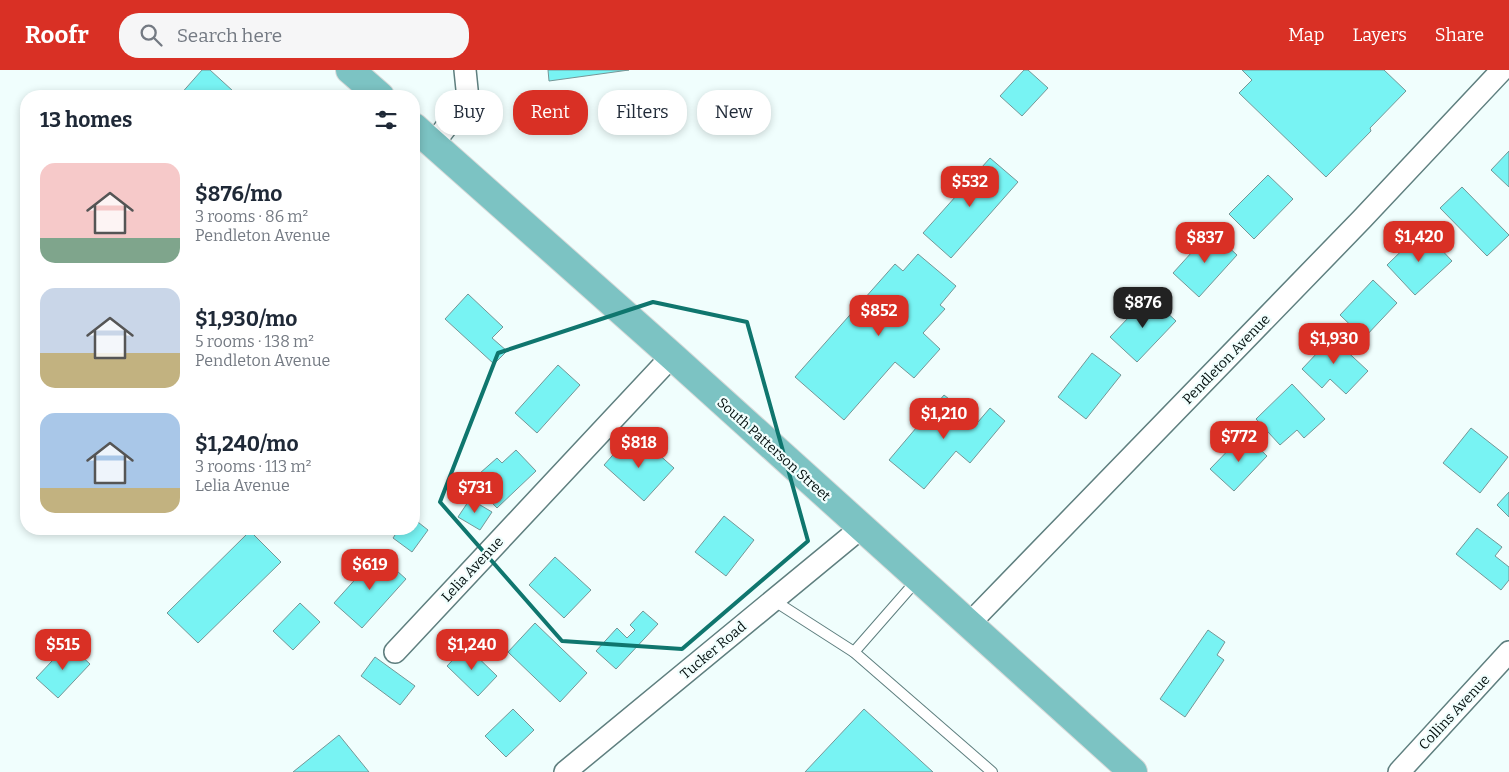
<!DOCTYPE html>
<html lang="en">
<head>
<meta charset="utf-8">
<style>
	:root { --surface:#fff; --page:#f6f6f7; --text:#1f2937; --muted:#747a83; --accent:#d93025 }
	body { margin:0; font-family:Bitter,serif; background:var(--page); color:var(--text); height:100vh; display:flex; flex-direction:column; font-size:19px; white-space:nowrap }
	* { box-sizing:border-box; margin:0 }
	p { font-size:16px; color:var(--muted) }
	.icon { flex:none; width:28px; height:28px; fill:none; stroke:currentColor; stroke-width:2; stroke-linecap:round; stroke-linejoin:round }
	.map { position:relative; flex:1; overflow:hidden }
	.details { position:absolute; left:20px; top:20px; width:400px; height:445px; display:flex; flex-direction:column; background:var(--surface); border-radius:20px; box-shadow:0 2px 8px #0003 }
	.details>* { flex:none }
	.banner { position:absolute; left:435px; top:20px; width:475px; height:45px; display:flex; gap:10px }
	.price { position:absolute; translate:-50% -42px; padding:0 11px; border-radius:10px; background:var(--accent); color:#fff; font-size:16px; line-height:32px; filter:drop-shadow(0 1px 2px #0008) }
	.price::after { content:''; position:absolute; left:50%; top:30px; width:15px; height:11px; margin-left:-8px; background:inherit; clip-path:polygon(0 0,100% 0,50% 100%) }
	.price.selected { background:#222; color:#fff }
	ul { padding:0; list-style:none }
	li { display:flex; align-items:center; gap:15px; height:125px; padding:0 20px }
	li span { display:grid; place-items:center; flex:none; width:140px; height:100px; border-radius:15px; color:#555 }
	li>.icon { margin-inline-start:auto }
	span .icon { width:60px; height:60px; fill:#fffc; stroke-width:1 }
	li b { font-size:21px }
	h2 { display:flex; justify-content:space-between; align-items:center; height:60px; padding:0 20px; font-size:21px }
	.chip { padding:0 18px; border-radius:20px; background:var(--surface); box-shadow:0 2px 8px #0003; font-size:18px; line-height:45px }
	.chip.selected { background:var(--accent); color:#fff }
	header { display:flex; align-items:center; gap:30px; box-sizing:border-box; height:70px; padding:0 25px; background:var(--accent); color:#fff }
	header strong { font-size:24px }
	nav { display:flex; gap:28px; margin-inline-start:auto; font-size:18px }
	.search { width:350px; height:45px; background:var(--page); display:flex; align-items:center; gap:12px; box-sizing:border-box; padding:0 18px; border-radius:20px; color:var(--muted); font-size:19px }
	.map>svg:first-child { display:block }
	.building { fill:#78f3f3; stroke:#759696 }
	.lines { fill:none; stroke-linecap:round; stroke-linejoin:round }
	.lane-casing { stroke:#5f7f7f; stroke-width:12 }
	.street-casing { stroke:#5f7f7f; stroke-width:24 }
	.primary-casing { stroke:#d7d9d8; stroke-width:30 }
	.lane { stroke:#fff; stroke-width:10 }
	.street { stroke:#fff; stroke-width:21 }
	.primary { stroke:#7cc3c3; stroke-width:28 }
	.marked { fill:none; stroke:#0f766e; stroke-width:4; stroke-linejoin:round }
	.labels { text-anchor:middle; stroke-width:4.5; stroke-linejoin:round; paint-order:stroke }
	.street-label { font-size:14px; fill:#030f0e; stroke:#f0fefd }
</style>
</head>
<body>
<header>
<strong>Roofr</strong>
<div class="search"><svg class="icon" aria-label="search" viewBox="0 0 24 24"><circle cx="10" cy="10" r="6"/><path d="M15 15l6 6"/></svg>Search here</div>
<nav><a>Map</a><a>Layers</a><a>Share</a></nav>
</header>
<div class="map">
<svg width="1509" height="702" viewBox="0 0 1509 702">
	<rect width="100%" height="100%" fill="#f0fefd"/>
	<g class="building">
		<polygon points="202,0 210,0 233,21 228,26 179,26"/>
		<polygon points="548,0 629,0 549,11"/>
		<polygon points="1024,0 1028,0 1048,18 1022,46 1000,26"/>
		<polygon points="1242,0 1384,0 1406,21 1370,58 1371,61 1326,107 1239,23 1252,10"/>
		<polygon points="1509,81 1509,117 1491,100"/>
		<polygon points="990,88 1018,112 951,188 923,163"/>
		<polygon points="1268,105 1293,129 1254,169 1229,144"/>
		<polygon points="1462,117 1509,165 1487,186 1440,138"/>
		<polygon points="1423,160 1452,191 1415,225 1387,195"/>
		<polygon points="1211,161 1237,185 1199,227 1173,203"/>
		<polygon points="918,184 956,216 940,235 945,239 923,263 940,279 914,308 895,292 844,350 795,307 895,194 903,201"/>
		<polygon points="1373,210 1397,233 1364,268 1340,245"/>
		<polygon points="468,224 503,257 492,268 507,281 494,294 445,249"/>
		<polygon points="1149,226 1176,251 1137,292 1110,267"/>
		<polygon points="1325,261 1368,301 1346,324 1330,309 1322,318 1302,299 1319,281 1312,275"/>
		<polygon points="1092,283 1121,305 1086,349 1058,327"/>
		<polygon points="558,295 580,315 537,363 515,343"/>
		<polygon points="1292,314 1325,349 1304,368 1297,360 1280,375 1256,349"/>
		<polygon points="944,325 978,352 990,338 1005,351 970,393 956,381 924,419 889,390"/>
		<polygon points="1471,358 1508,387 1480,423 1443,393"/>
		<polygon points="1244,364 1267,386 1234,421 1210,399"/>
		<polygon points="627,369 641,382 648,375 674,398 644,431 604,395"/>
		<polygon points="516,380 536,401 497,438 471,411 497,388 502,393"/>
		<polygon points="1509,422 1509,447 1497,435"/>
		<polygon points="470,429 492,442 480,460 458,447"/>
		<polygon points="724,446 754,470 726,506 695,482"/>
		<polygon points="414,449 428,460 412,482 393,468 399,459 414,459"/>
		<polygon points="1477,458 1502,477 1495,486 1509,497 1509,510 1501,520 1456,484"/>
		<polygon points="250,461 281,492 198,573 167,543"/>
		<polygon points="378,484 406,509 362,558 334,533"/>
		<polygon points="555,487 591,520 564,548 529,515"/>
		<polygon points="300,533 320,552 293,580 273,561"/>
		<polygon points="643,541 658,554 616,599 596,581 617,558 627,568 635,560 630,555"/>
		<polygon points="535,553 587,603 560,632 508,582"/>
		<polygon points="1208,560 1225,572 1217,585 1224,590 1185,647 1160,629"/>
		<polygon points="68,574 90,594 58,628 36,608"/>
		<polygon points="466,576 497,606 478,626 447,596"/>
		<polygon points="375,587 415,616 400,635 361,606"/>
		<polygon points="513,639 534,660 506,687 485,666"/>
		<polygon points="864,639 933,702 805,702"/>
		<polygon points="339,665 369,702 293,702"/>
	</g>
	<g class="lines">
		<defs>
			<g id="lane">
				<polyline points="917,510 854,582 992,702"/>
				<polyline points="773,530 854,582"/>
			</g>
			<g id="street">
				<polyline points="433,74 468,29 465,0"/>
				<polyline points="969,554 1362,149 1502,0"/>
				<polyline points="395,582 672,286"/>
				<polyline points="565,702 861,458"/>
				<polyline points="1399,702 1509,582"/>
			</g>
			<g id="primary">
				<polyline points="350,0 380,26"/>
				<polyline points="414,57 672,286 1133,702"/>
			</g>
		</defs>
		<use href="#lane" class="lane-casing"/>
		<use href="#street" class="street-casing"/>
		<use href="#primary" class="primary-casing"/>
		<use href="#lane" class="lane"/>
		<use href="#street" class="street"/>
		<use href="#primary" class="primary"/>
	</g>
	<path class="marked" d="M653,232l94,20 61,219 -126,108 -120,-8 -122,-139 58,-149z"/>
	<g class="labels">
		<g class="street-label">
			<text transform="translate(1226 289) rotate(-46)" y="5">Pendleton Avenue</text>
			<text transform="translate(774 379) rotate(42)" y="5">South Patterson Street</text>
			<text transform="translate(472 499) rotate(-47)" y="5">Lelia Avenue</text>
			<text transform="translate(713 580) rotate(-40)" y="5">Tucker Road</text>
			<text transform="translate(1454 642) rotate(-47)" y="5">Collins Avenue</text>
		</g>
	</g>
</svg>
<b class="price" style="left:970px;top:138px">$532</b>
<b class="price" style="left:1419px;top:193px">$1,420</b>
<b class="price" style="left:1205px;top:194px">$837</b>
<b class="price selected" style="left:1143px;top:259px">$876</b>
<b class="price" style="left:879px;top:267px">$852</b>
<b class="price" style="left:1334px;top:295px">$1,930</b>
<b class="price" style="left:944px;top:370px">$1,210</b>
<b class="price" style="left:1239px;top:393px">$772</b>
<b class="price" style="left:639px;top:399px">$818</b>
<b class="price" style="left:475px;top:444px">$731</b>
<b class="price" style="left:370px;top:521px">$619</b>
<b class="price" style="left:63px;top:601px">$515</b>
<b class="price" style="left:472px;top:601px">$1,240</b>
<div class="banner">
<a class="chip">Buy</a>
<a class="chip selected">Rent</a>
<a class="chip">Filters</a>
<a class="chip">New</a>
</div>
<section class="details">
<h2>13 homes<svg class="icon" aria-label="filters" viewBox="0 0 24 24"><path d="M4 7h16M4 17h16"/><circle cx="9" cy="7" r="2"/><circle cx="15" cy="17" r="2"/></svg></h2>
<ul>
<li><span style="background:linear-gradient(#f6c9c9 75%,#7fa58c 0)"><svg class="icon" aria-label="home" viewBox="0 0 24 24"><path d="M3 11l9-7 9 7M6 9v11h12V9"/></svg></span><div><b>$876/mo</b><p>3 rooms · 86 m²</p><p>Pendleton Avenue</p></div></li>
<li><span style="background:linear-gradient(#c9d6e8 65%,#c2b280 0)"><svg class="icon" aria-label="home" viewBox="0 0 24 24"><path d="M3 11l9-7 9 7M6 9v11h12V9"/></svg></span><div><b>$1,930/mo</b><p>5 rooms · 138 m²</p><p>Pendleton Avenue</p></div></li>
<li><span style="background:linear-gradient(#a9c7e8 75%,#c2b280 0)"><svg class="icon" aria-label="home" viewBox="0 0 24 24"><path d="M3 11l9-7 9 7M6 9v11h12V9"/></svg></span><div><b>$1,240/mo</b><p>3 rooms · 113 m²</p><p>Lelia Avenue</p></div></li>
</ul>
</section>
</div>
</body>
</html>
